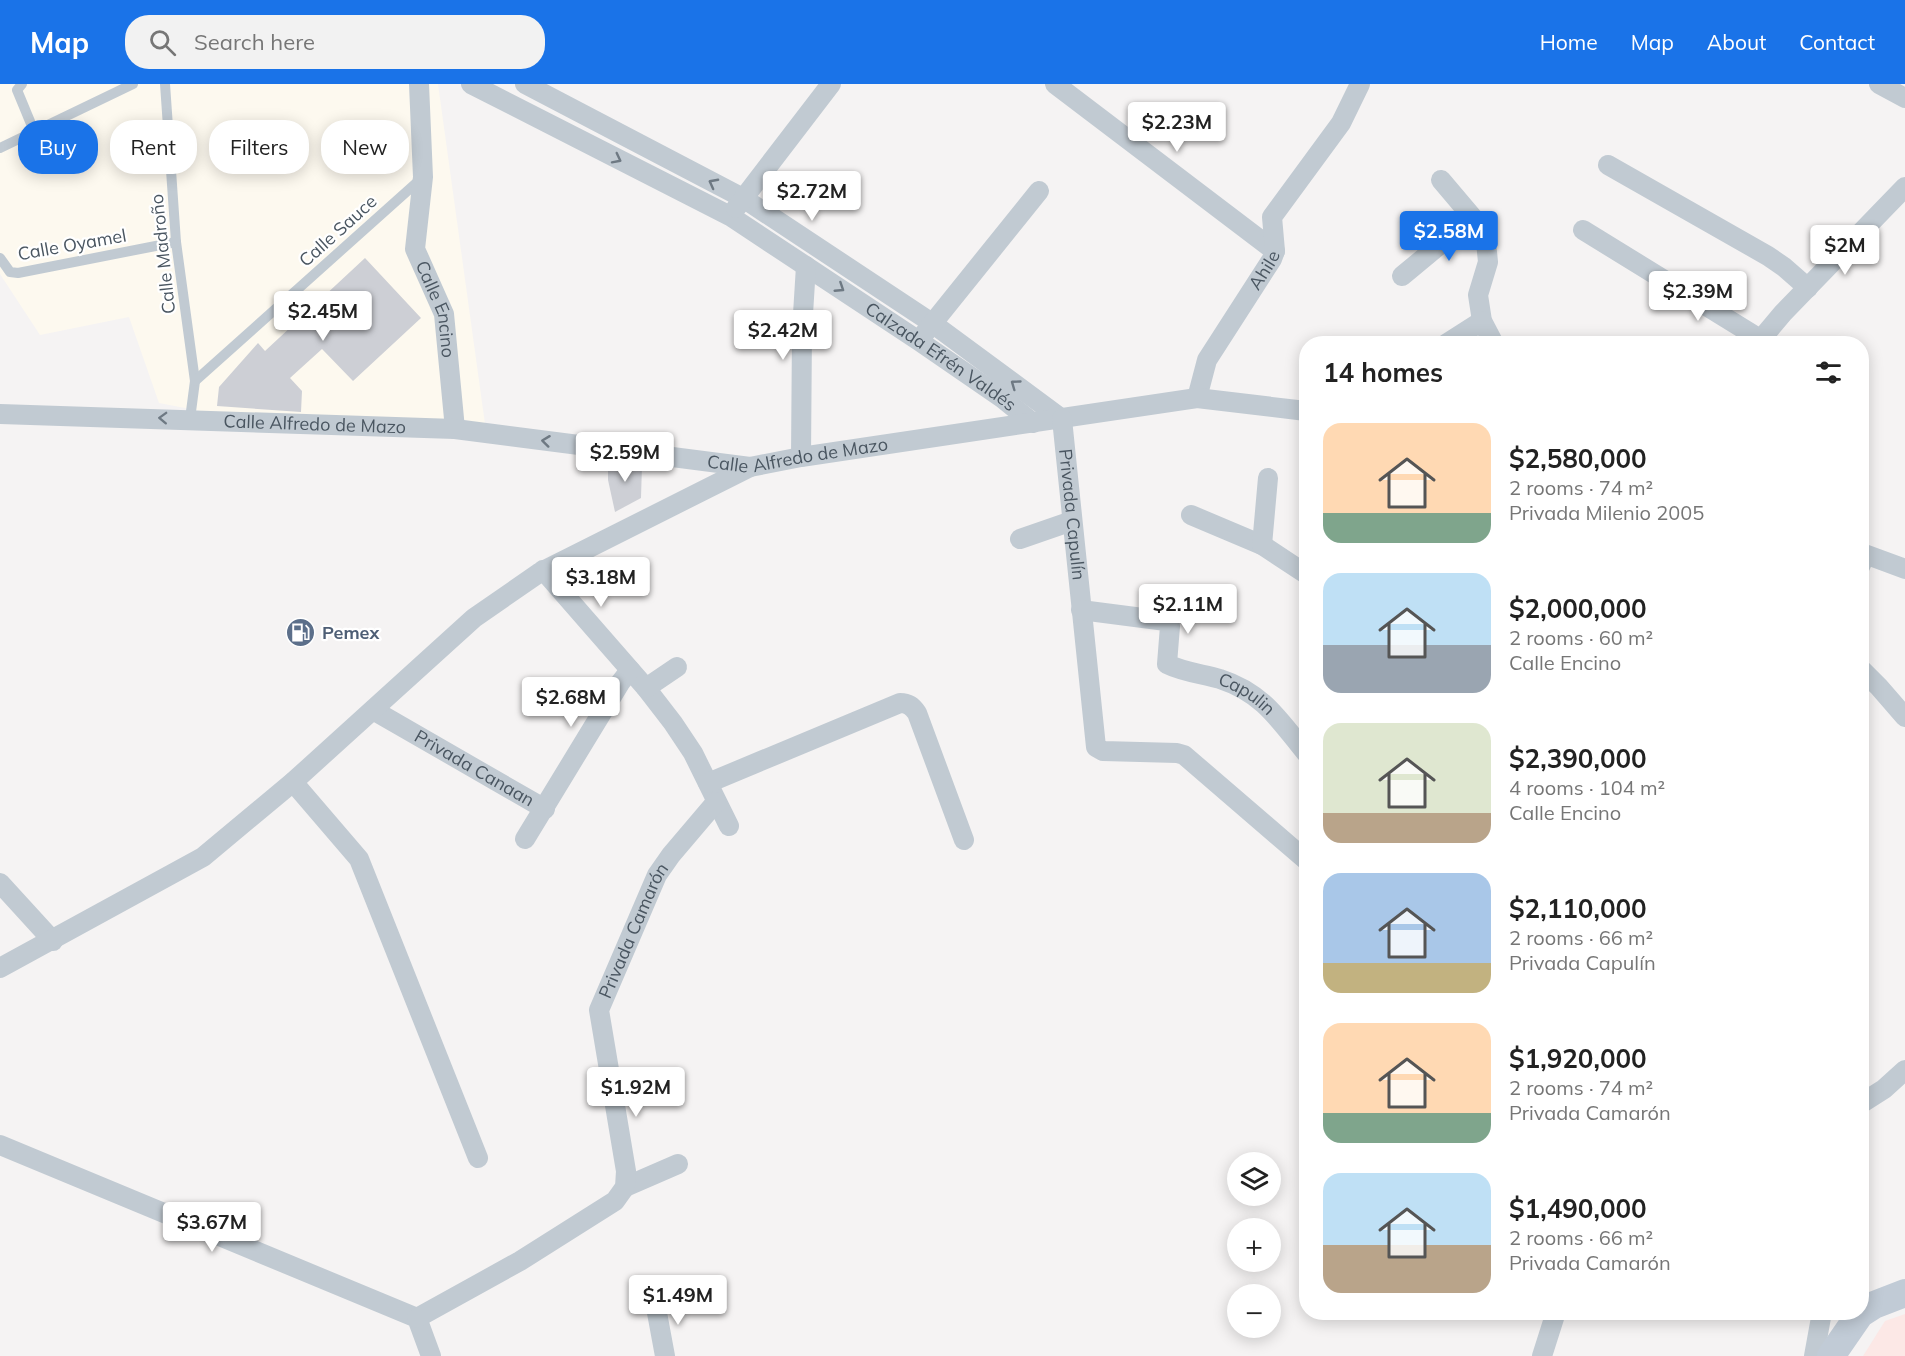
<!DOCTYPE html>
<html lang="en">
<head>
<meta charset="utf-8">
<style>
	:root { --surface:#fff; --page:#f2f2f2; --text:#222; --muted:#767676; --accent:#1a73e8 }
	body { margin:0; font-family:Mulish,sans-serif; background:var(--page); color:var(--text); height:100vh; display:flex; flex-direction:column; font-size:22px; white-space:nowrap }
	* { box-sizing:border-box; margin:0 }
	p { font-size:20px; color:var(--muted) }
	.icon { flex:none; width:33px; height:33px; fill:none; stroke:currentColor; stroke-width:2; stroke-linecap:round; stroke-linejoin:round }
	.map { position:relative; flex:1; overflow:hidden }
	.details { position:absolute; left:1299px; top:252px; width:570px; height:984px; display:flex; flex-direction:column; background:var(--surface); border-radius:24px; box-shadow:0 3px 15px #0003 }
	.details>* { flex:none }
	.hud { position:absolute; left:18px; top:36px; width:570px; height:54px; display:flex; gap:12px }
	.tools { position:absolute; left:1227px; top:1068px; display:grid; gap:12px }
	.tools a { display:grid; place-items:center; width:54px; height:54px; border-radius:50%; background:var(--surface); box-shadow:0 3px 15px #0003; font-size:30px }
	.price { position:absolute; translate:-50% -51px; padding:0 14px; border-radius:6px; background:#fff; color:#222; font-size:20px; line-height:39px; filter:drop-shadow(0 2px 3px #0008) }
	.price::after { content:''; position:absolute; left:50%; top:36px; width:18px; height:14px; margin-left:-9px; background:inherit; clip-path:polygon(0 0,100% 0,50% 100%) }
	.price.selected { background:var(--accent); color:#fff }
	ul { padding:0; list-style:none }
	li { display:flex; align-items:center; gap:18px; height:150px; padding:0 24px }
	li span { display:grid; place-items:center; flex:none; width:168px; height:120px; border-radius:18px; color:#555 }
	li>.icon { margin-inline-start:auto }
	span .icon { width:72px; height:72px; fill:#fffc; stroke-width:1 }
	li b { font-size:26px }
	h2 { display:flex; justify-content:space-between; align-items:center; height:72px; padding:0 24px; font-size:26px }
	.chip { padding:0 21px; border-radius:24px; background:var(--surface); box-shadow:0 3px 15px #0003; font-size:21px; line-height:54px }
	.chip.selected { background:var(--accent); color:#fff }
	header { display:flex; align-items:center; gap:36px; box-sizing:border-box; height:84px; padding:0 30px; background:var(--accent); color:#fff }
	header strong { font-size:28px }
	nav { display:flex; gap:33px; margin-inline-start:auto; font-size:21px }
	.search { width:420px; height:54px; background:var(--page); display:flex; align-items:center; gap:15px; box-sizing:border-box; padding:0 21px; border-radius:24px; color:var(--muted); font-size:22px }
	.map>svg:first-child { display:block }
	.commercial { fill:#fdf9ef }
	.medical { fill:#fce8e6 }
	.building { fill:#cdcfd5 }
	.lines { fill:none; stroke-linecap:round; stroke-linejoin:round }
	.lane { stroke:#c1cad2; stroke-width:10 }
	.street { stroke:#c1cad2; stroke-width:20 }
	.secondary { stroke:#c1cbd6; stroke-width:28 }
	.oneway { stroke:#6e7983 }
	.labels { text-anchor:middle; stroke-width:4.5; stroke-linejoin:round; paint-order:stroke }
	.street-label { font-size:18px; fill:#4a5661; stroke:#fff }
	.service-label { font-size:18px; font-weight:bold; fill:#4e5e75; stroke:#fff; text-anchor:start }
</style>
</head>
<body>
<header>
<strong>Map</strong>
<div class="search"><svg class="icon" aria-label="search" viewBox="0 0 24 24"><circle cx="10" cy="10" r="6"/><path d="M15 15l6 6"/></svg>Search here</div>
<nav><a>Home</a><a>Map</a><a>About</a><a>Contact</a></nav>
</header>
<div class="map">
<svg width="1905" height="1272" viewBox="0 0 1905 1272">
	<rect width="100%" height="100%" fill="#f5f3f3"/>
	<polygon class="commercial" points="0,0 438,0 485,340 211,329 159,319 129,233 40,251 0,190"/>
	<polygon class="medical" points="1905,1230 1905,1272 1863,1272 1885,1237"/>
	<g class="building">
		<polygon points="365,174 421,234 353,297 322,265 290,294 302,307 301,328 217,322 219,303 258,259 265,267"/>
		<polygon points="608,377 642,381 641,414 615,428 608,396"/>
	</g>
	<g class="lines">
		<g class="lane">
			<polyline points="22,0 17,6 34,47"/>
			<polyline points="165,0 176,158 195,297 190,335"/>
			<polyline points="0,64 133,0"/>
			<polyline points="0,174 10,188 18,189 176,158"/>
			<polyline points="195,297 423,93"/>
			<polyline points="1862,490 1870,473"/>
		</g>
		<g class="street">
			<path id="s1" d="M419,0l4,93 -8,72 29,65 11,115"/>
			<path id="s2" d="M471,0l259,132 189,125 83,57 31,25"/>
			<polyline points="525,0 743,114 932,239 1062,335"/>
			<polyline points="1055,0 1275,167"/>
			<polyline points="1879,0 1905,14"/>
			<polyline points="1608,81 1768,172 1784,183 1808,204"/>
			<polyline points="1441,96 1485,148 1488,178 1478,211 1482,237 1494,260"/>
			<polyline points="736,124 831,0"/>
			<polyline points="1583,146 1760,255"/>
			<polyline points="1402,192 1472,134"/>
			<polyline points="924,250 1039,107"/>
			<polyline points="1446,260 1482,237"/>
			<polyline points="1757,260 1783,229 1905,103"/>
			<path id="s3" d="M1197,314l10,-38 65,-101 3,-8 -3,-34 69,-94 19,-39"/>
			<path id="s4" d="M0,330l455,15 295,38 51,-10 396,-59 109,13"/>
			<path id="s5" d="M1062,335l34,328 7,4 74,2 7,2 122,105"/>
			<polyline points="801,373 802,246 806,182"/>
			<polyline points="1191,431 1262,461 1306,490"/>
			<polyline points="1020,455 1072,437"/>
			<polyline points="1262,461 1268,394"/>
			<polyline points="1862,469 1905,485"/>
			<polyline points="543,486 646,604 673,639 693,669 729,742"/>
			<path id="s6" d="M1081,526l85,11 4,5 -3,38c16,8 36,10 53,15 43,14 59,41 86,74"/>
			<polyline points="1862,586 1879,603 1905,633"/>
			<polyline points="646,604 677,583"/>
			<path id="s7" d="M373,626l172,99"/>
			<polyline points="293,698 359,775 478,1074"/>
			<path d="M708,699l192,-80c8,0 12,3 17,10l47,127"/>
			<polyline points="525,755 620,599 630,586"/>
			<polyline points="0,799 53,857"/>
			<polyline points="0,884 203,773 293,698 474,534 539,489 750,383"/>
			<polyline points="1862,1019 1884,1005 1905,986"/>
			<polyline points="0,1061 417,1234 431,1272"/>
			<polyline points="625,1103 678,1080"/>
			<polyline points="655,1218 665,1272"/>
			<path id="s8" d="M417,1234l103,-57 95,-60 10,-14 1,-16 -27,-161 58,-135 14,-20 45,-53"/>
			<polyline points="1542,1272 1556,1228"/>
			<polyline points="1814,1272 1822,1228"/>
		</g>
		<polyline class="secondary" points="1831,1272 1860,1230 1874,1221 1905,1209"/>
	</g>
	<defs><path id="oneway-chevron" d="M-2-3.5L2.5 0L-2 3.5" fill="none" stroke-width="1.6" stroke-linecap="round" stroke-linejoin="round" transform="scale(1.5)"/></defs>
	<g class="oneway">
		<use href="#oneway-chevron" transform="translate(617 75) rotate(27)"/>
		<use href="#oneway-chevron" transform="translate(713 99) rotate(-152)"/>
		<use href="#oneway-chevron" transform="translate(840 204) rotate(33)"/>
		<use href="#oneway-chevron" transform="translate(1015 300) rotate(-144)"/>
		<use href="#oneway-chevron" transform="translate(163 334) rotate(-178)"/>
		<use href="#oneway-chevron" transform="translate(546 357) rotate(-173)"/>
	</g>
	<defs>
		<symbol id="fuel-disc" viewBox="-11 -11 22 22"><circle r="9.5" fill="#5c6f8a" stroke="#fff"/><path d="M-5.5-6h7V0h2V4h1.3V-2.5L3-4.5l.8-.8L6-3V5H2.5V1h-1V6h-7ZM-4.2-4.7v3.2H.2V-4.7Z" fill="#fff"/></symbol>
	</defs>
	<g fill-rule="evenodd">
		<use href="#fuel-disc" x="284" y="532" width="33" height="33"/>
	</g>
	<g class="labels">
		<g class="street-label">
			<text transform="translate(338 147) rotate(-42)" y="6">Calle Sauce</text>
			<text transform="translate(72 161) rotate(-10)" y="6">Calle Oyamel</text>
			<text transform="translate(163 170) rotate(-96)" y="6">Calle Madroño</text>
			<text dy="6" stroke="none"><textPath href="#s3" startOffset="146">Ahile</textPath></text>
			<text dy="6" stroke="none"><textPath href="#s1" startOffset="230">Calle Encino</textPath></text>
			<text dy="6" stroke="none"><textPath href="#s2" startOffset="544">Calzada Efrén Valdés</textPath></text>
			<text dy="6" stroke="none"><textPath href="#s4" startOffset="315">Calle Alfredo de Mazo</textPath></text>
			<text dy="6" stroke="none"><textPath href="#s4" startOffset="801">Calle Alfredo de Mazo</textPath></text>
			<text dy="6" stroke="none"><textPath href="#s5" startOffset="96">Privada Capulín</textPath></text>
			<text dy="6" stroke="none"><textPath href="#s6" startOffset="216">Capulin</textPath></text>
			<text dy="6" stroke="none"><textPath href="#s7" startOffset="117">Privada Canaan</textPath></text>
			<text dy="6" stroke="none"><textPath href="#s8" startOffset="513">Privada Camarón</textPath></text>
		</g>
		<g class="service-label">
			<text x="322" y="555">Pemex</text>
		</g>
	</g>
</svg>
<div class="tools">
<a><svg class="icon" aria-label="layers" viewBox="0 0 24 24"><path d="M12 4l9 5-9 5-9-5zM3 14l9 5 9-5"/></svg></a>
<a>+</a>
<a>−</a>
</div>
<b class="price" style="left:1177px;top:69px">$2.23M</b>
<b class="price" style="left:812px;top:138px">$2.72M</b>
<b class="price selected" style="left:1449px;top:178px">$2.58M</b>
<b class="price" style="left:1845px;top:192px">$2M</b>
<b class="price" style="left:1698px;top:238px">$2.39M</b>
<b class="price" style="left:323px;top:258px">$2.45M</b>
<b class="price" style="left:783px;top:277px">$2.42M</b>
<b class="price" style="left:625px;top:399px">$2.59M</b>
<b class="price" style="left:601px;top:524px">$3.18M</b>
<b class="price" style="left:1188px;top:551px">$2.11M</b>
<b class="price" style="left:571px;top:644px">$2.68M</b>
<b class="price" style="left:636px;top:1034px">$1.92M</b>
<b class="price" style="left:212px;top:1169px">$3.67M</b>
<b class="price" style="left:678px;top:1242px">$1.49M</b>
<div class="hud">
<a class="chip selected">Buy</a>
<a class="chip">Rent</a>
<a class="chip">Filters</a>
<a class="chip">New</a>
</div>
<section class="details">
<h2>14 homes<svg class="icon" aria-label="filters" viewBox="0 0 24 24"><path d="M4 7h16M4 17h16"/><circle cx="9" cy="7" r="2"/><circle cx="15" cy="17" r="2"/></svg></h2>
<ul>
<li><span style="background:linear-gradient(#ffd9b3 75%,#7fa58c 0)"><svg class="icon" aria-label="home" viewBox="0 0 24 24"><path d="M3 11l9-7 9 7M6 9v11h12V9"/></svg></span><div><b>$2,580,000</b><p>2 rooms · 74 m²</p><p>Privada Milenio 2005</p></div></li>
<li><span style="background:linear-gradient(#bfe0f5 60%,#9aa5b1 0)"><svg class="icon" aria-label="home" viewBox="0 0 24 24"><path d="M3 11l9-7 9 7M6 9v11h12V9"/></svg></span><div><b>$2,000,000</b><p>2 rooms · 60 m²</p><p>Calle Encino</p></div></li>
<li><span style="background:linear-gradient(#dfe7d0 75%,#b9a48a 0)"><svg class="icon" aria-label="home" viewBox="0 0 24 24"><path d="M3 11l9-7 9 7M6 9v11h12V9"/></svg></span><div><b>$2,390,000</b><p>4 rooms · 104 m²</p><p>Calle Encino</p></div></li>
<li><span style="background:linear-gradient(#a9c7e8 75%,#c2b280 0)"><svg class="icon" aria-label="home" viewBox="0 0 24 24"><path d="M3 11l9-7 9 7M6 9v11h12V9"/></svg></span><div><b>$2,110,000</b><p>2 rooms · 66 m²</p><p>Privada Capulín</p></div></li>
<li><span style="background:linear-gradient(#ffd9b3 75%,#7fa58c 0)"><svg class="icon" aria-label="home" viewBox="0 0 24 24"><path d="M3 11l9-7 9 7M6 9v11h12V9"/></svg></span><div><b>$1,920,000</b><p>2 rooms · 74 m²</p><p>Privada Camarón</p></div></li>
<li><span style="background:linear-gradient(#bfe0f5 60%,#b9a48a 0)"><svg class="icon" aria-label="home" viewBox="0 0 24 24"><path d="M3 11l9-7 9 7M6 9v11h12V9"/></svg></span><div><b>$1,490,000</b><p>2 rooms · 66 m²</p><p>Privada Camarón</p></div></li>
</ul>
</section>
</div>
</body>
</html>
